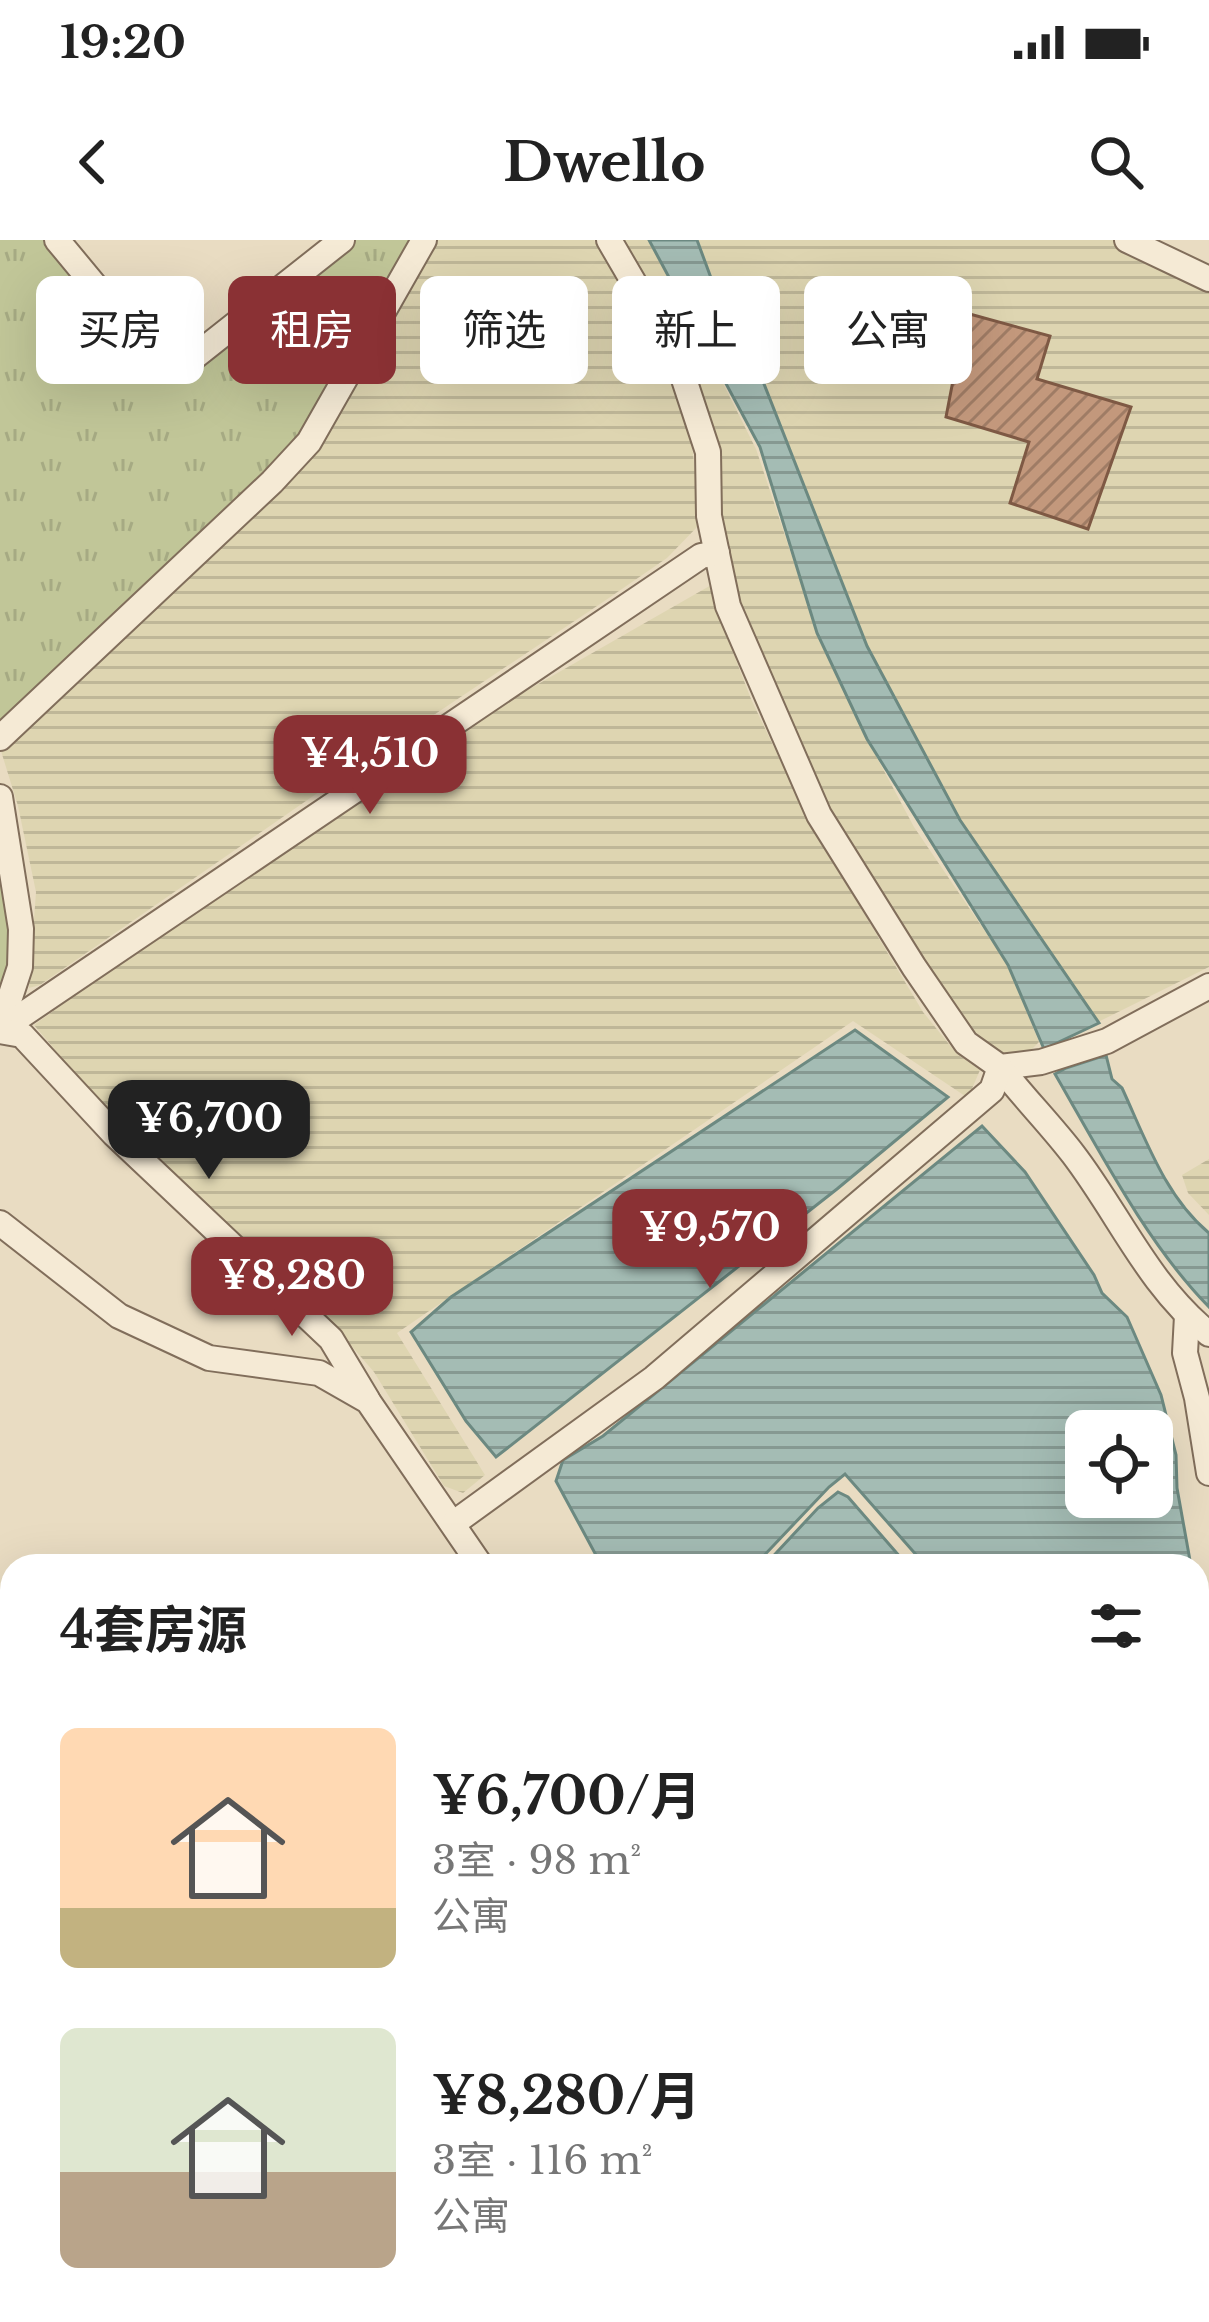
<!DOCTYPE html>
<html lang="zh">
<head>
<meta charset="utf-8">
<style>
	:root { --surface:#fff; --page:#f2f2f2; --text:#222; --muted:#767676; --accent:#8a3134 }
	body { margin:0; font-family:"Libre Baskerville","Noto Sans SC",serif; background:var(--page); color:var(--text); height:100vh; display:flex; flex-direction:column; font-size:45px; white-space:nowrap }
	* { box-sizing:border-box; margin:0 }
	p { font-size:39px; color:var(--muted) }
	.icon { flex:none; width:66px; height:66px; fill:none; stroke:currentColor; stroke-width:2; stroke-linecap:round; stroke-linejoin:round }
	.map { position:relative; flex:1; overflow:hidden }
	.drawer { position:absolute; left:0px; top:1314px; width:1209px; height:768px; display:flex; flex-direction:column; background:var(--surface); border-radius:36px 36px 0 0; box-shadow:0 12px 48px #0002 }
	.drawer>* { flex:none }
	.banner { position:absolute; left:36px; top:36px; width:1137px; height:108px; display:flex; gap:24px }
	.buttons { position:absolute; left:1065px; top:1170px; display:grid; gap:24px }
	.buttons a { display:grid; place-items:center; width:108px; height:108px; border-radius:18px; background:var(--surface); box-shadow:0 12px 48px #0002; font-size:60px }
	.price { position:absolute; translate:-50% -102px; padding:0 27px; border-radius:24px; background:var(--accent); color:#fff; font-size:39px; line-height:78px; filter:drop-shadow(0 3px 6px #0008) }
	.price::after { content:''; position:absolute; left:50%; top:72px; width:36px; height:27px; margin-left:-18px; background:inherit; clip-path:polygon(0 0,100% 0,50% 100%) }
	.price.current { background:#222; color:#fff }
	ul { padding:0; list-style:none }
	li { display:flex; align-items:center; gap:36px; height:300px; padding:0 60px }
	li span { display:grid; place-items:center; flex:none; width:336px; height:240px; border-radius:18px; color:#555 }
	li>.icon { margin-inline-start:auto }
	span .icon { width:144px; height:144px; fill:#fffc; stroke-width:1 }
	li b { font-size:51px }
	h2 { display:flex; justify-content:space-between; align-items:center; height:144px; padding:0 60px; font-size:51px }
	.tag { padding:0 42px; border-radius:18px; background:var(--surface); box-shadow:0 12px 48px #0002; font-size:42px; line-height:108px }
	.tag.current { background:var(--accent); color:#fff }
	.status { display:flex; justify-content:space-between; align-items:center; height:84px; padding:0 60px; background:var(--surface); direction:ltr }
	.status svg { height:33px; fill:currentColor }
	header { display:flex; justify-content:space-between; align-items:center; height:156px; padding:0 60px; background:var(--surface); font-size:54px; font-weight:800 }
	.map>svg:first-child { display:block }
	.farmland { fill:url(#farmland-rules) }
	.park { fill:url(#park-tufts) }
	.water { fill:url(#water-rules); stroke:#6c8981; stroke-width:3; fill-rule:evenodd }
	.building { fill:url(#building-hatch); stroke:#7e5944; stroke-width:3 }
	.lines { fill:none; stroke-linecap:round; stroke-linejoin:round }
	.minor-casing { stroke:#816e5b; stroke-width:28 }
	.minor { stroke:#f5ead5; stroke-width:24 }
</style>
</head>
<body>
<div class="status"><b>19:20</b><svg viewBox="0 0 49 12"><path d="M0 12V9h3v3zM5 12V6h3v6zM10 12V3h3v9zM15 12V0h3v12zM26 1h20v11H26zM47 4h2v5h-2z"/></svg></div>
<header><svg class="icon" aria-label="back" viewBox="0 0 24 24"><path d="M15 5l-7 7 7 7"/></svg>Dwello<svg class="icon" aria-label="search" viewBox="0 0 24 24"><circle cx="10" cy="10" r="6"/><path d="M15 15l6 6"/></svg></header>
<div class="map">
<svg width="1209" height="2082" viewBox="0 0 1209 2082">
	<defs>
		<pattern id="farmland-rules" width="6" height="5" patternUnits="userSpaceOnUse" patternTransform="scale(3)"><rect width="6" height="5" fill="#ded5b1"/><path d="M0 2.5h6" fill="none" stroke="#bfb798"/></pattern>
		<pattern id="park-tufts" width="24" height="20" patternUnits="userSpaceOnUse" patternTransform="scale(3)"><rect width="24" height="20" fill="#c1c698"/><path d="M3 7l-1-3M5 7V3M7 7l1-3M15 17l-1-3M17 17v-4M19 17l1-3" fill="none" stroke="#a6aa83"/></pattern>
		<pattern id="water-rules" width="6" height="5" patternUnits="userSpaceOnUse" patternTransform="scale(3)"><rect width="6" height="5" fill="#a4bcb4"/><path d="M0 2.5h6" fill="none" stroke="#869992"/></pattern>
		<pattern id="building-hatch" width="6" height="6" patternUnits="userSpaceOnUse" patternTransform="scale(3)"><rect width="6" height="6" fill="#c3987c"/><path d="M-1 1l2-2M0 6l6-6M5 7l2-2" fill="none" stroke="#9f7c65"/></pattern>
	</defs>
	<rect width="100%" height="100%" fill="#e9dcc2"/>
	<g class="farmland">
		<polygon points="429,0 594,0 668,125 685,168 693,213 700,284 667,318 603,362 329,545 40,745 29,748 36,652 18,566 1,511 290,235"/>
		<polygon points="613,0 651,0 756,209 814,382 867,499 914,587 1008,725 1039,802 1027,814 1011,819 972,799 848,613 745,395 723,311 710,198"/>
		<polygon points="697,0 1115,0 1152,14 1209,43 1209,727 1098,782 960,580 866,402 762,140 721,65"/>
		<polygon points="713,344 726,394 751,459 811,585 923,772 957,814 980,830 968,858 853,781 397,1093 485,1235 463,1253 444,1246 374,1132 342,1095 118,884 34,785 367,542"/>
		<polygon points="1209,919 1209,975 1188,953 1182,935"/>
		<polygon points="1209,1387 1209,1599 1197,1586 1197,1388"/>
		<polygon points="1197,1591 1209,1604 1209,2082 454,2082 462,2070 1197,2070"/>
	</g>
	<g class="park">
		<polygon points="0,0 46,0 157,134 351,0 416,0 295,202 185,314 0,489"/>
		<polygon points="0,619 8,688 8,735 0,762"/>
	</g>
	<g class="water">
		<polygon points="649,0 697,0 721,65 764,144 867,406 960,580 1099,783 1044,809 1008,725 867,499 817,393 760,207"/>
		<polygon points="855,790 948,857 837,949 496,1217 466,1181 411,1092 451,1057"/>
		<path d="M1106,815l6,24 10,9c24,52 43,108 87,145v74c-62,-63 -110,-157 -154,-233l11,-6z"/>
		<path d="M982,886l43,46 69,103 8,18 25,24 34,78 15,60 1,33 14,78h-265l-81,-92 -16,13 -75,79h-159l2,-9 -41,-76 7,-21 40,-24zM1086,1191h66v66h-66z"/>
		<polygon points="838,1252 848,1257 908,1326 764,1326 818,1268"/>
	</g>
	<polygon class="building" points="966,73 1050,96 1037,139 1131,167 1088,289 1010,263 1029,202 946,177"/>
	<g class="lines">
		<defs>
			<g id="minor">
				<polyline points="57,0 163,128 179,129 342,0"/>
				<polyline points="609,0 676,115 708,212 709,276 728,366 819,575 914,727 966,803 1000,827 1041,822 1107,801 1209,746"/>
				<polyline points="1127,0 1209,39"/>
				<polyline points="0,498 272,242 309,202 424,0"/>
				<polyline points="0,557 21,689 20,727 0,788"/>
				<polyline points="0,790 701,316 717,313"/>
				<polyline points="0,791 22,795 114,894 331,1099 367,1159"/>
				<path d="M1000,827c23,30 50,57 73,87 46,60 75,131 136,180"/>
				<polyline points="0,983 119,1076 209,1118 319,1133 368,1161 481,1326"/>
				<polyline points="1187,1076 1185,1113 1197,1158 1209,1233"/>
				<polyline points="454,1283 654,1138 992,850 1000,827"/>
				<polyline points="0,1436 12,1447"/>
				<polyline points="1208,1881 1209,1873"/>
				<polyline points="320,2082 328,2070"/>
			</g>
		</defs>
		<use href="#minor" class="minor-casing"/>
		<use href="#minor" class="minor"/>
	</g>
</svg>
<div class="buttons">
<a><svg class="icon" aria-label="locate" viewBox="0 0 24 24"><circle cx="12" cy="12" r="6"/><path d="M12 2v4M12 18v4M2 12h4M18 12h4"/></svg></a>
</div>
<b class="price" style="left:370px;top:577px">¥4,510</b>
<b class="price current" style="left:209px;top:942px">¥6,700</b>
<b class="price" style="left:710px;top:1051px">¥9,570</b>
<b class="price" style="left:292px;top:1099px">¥8,280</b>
<div class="banner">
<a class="tag">买房</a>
<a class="tag current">租房</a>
<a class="tag">筛选</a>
<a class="tag">新上</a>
<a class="tag">公寓</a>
</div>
<section class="drawer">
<h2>4套房源<svg class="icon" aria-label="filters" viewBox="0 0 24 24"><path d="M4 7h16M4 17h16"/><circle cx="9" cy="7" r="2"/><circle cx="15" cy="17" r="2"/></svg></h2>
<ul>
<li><span style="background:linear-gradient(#ffd9b3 75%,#c2b280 0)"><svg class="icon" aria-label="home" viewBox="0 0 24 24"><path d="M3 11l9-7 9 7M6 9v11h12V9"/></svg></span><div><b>¥6,700/月</b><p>3室 · 98 m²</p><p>公寓</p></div></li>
<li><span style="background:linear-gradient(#dfe7d0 60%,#b9a48a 0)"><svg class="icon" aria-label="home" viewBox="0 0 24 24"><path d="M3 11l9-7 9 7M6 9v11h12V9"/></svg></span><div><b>¥8,280/月</b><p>3室 · 116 m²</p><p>公寓</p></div></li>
</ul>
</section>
</div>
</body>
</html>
